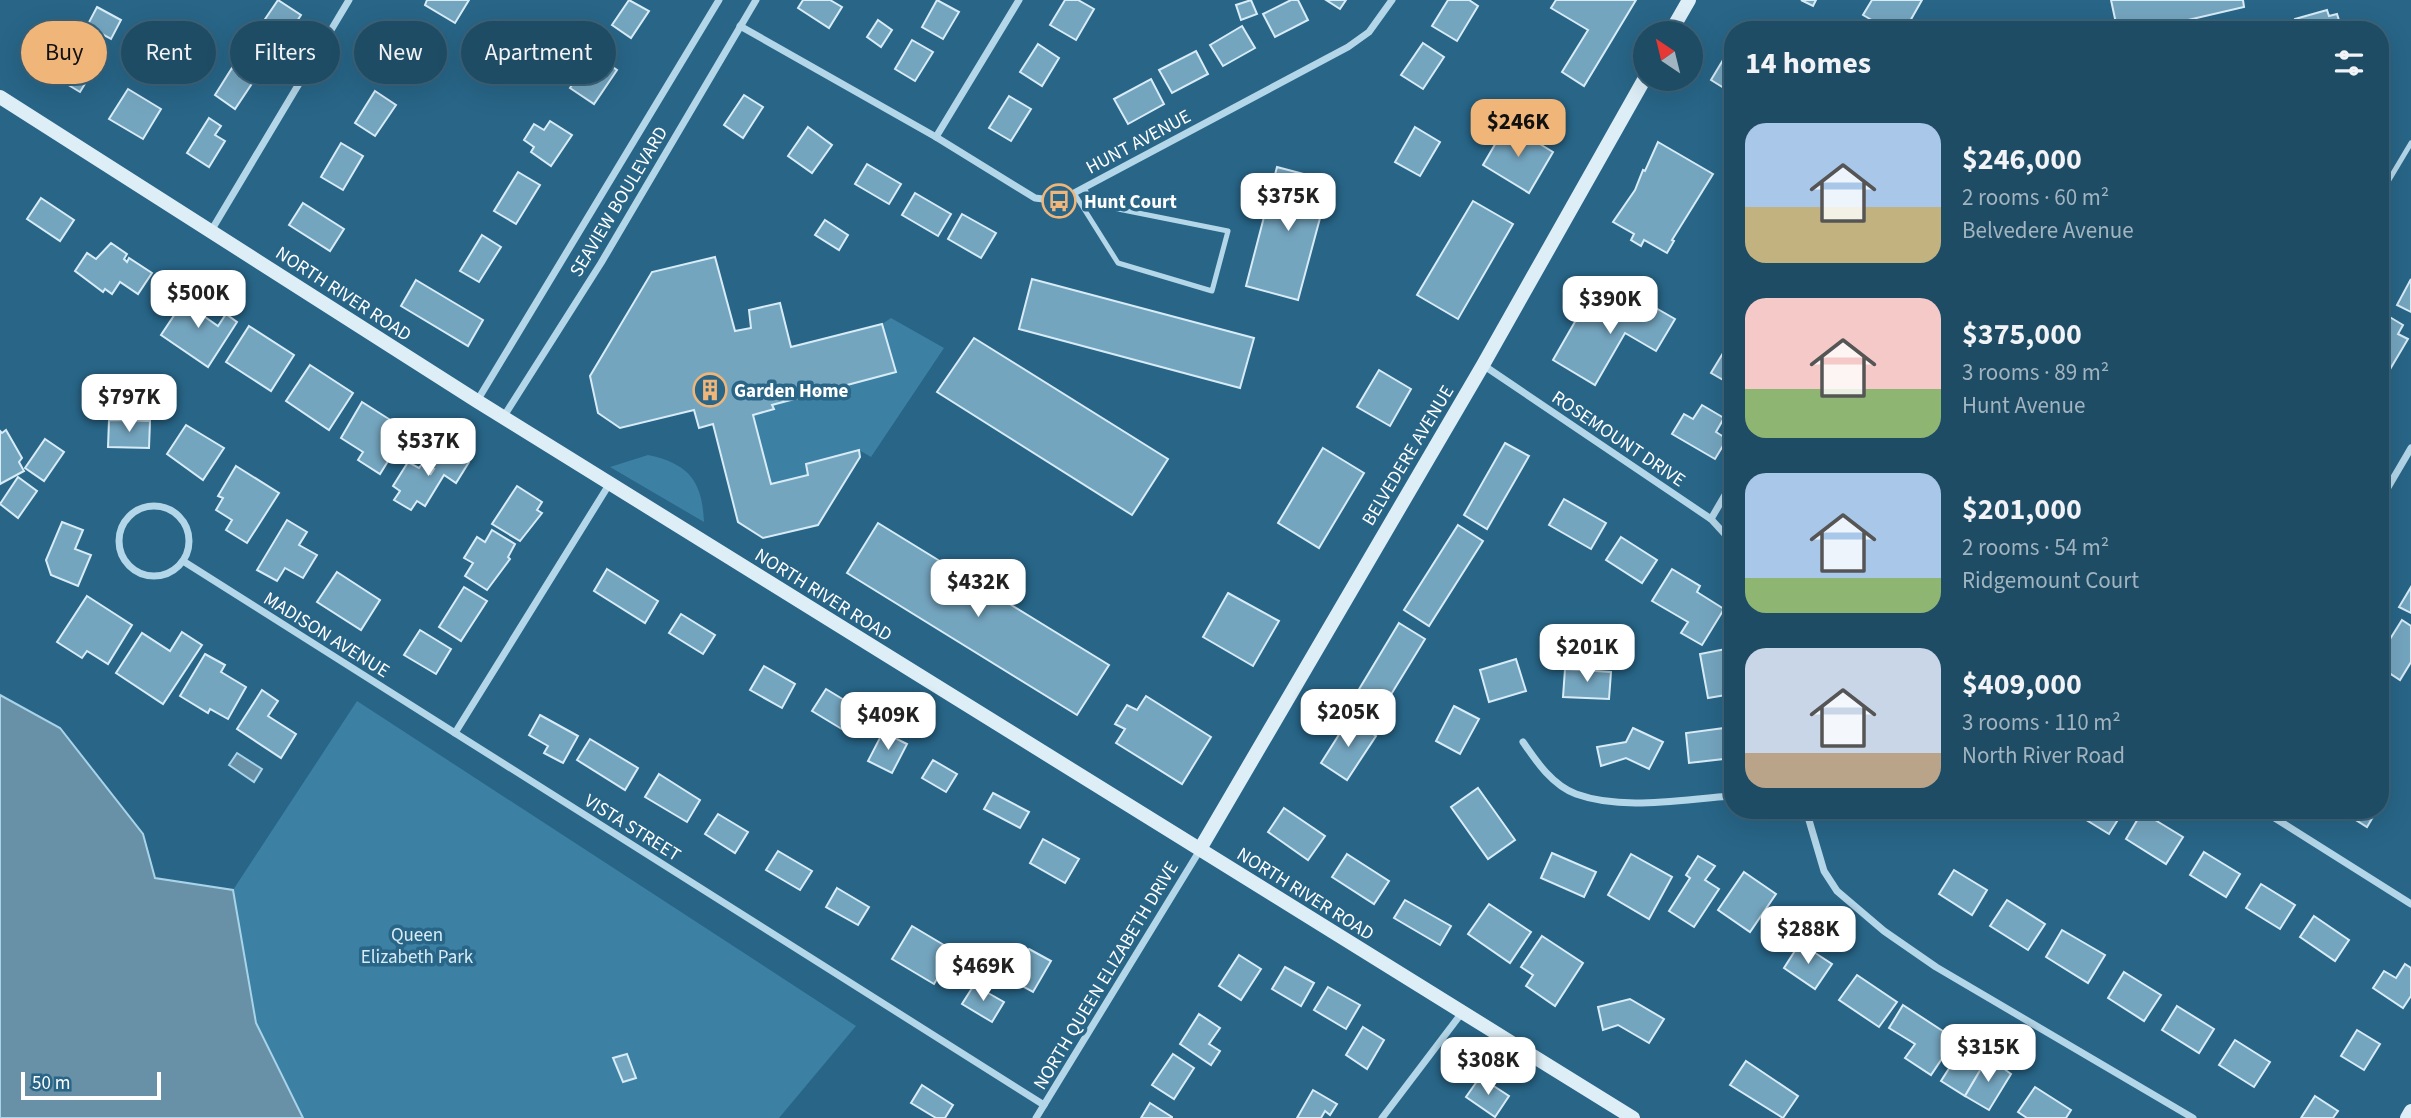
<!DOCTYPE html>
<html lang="en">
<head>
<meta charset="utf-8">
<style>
	:root { --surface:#1e4c65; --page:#26536b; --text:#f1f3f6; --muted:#a1b4bf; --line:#3c6379; --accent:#f0b579 }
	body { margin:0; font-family:"Source Sans 3",sans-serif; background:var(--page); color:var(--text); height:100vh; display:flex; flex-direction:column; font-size:26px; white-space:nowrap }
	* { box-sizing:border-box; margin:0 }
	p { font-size:23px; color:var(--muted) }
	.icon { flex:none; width:38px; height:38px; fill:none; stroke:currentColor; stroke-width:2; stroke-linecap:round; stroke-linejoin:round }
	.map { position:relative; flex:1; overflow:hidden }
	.drawer { position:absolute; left:1724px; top:21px; width:665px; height:798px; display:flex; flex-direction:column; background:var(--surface); border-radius:28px; box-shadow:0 7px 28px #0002,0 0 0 2px var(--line) }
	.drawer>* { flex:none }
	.top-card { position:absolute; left:21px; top:21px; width:665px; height:63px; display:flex; gap:14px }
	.needle { width:46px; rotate:325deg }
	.buttons { position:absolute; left:1633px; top:21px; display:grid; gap:14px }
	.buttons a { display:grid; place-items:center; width:70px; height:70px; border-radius:50%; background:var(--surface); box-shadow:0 7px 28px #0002,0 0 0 2px var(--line); font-size:35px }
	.scale { position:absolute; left:21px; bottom:18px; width:140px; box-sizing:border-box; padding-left:7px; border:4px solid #fff; border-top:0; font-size:19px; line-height:24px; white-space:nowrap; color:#fff; -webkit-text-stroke:5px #286587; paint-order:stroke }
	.price { position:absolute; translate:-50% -60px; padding:0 16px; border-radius:14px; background:#fff; color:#222; font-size:23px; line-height:46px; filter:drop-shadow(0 2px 4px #0008) }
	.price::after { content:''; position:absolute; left:50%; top:42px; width:21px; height:16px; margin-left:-10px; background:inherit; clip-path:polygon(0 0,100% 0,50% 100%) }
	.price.selected { background:var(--accent); color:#111 }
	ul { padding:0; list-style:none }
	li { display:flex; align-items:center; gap:21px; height:175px; padding:0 21px }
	li span { display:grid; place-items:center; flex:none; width:196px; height:140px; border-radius:21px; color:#555 }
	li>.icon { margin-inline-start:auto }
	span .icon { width:84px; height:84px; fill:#fffc; stroke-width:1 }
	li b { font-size:30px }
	h2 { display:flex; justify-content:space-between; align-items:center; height:84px; padding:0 21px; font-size:30px }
	.tag { padding:0 24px; border-radius:32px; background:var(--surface); box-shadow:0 7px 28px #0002,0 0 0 2px var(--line); font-size:24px; line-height:63px }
	.tag.selected { background:var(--accent); color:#111 }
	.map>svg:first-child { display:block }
	.green { fill:#3c80a3 }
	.water { fill:#6891a8; stroke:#a8d3e9; stroke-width:2 }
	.building { fill:#74a5bf; stroke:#d7ecf7; stroke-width:2 }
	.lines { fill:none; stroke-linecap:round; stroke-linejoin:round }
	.lane { stroke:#b3d6e8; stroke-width:5 }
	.street { stroke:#b3d6e8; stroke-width:7 }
	.secondary { stroke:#ddeef7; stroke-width:14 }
	.labels { text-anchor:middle; stroke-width:7; stroke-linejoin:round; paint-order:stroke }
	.street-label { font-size:19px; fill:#fff; stroke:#286587 }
	.poi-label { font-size:19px; font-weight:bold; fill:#fff; stroke:#286587; text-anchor:start }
	.park-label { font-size:19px; fill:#d7ecf7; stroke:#286587 }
</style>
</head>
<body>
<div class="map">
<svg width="2411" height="1118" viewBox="0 0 2411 1118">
	<rect width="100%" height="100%" fill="#286587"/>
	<g class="green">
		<polygon points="891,318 944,348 871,457 859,450 806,464 808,475 771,484 753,415 773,410 772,405 895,372 882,324"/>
		<path d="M648,455c42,9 54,27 56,67l-94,-55z"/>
		<polygon points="357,701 856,1026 779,1118 303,1118 256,1023 233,890"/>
	</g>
	<g class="water">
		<polygon points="0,695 60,728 143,834 155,878 233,890 256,1023 303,1118 0,1118"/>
		<polygon points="237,753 262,769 254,782 229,765"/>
	</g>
	<g class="building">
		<polygon points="278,0 301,15 282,44 259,28"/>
		<polygon points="427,0 469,0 455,23 425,5"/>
		<polygon points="629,0 649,11 631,38 612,25"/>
		<polygon points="803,0 830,0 842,7 829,28 798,8"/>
		<polygon points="937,0 959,12 943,39 922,27"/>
		<polygon points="1065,0 1078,0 1094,9 1076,40 1050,25"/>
		<polygon points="1251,0 1257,14 1241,20 1236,5"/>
		<polygon points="1291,0 1298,0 1308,20 1275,37 1263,14"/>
		<polygon points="1326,0 1346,0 1340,9"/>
		<polygon points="1448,0 1469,0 1478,6 1457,41 1432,26"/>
		<polygon points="1556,0 1636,0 1584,86 1562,72 1588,30 1551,8"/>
		<polygon points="1801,0 1816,0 1813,6"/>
		<polygon points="1872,0 1922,0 1905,30 1889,30 1863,15"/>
		<polygon points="2111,0 2243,0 2244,7 2145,30 2127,30 2126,26 2117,28"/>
		<polygon points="97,7 121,20 111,39 87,26"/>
		<polygon points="2327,10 2329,16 2337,14 2342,30 2286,30 2296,25 2295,19"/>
		<polygon points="878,20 892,30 881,47 867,37"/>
		<polygon points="1961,23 1972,30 1957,30"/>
		<polygon points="1242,26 1255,48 1223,66 1210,45"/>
		<polygon points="414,31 436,44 416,78 394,65"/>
		<polygon points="912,40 933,52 915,81 895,69"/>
		<polygon points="1423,43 1444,57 1423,89 1401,75"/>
		<polygon points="1038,44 1059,58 1042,86 1020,72"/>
		<polygon points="1732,45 1732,93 1711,80"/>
		<polygon points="57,51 92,72 80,92 45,71"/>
		<polygon points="1196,51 1208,74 1172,93 1159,70"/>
		<polygon points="593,53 617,70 594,104 570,88"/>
		<polygon points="232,68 253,82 235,109 215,95"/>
		<polygon points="1151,79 1164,104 1128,124 1114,99"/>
		<polygon points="128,89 161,109 143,139 109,119"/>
		<polygon points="375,91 396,105 375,136 355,123"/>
		<polygon points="744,95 763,107 743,138 724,125"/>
		<polygon points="1009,96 1031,109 1011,141 989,128"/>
		<polygon points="209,118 221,126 215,135 225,141 209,167 187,153"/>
		<polygon points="550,121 572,135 551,166 531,152 534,147 524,140 534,124 544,130"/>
		<polygon points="1507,124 1553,152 1529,193 1483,165"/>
		<polygon points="808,127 832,145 812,173 788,156"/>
		<polygon points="1415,127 1440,142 1420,176 1395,162"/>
		<polygon points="1658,142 1713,174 1672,240 1674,241 1667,253 1644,240 1641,246 1631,240 1634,234 1613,222 1635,190 1643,170 1645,171"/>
		<polygon points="341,143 363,156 343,190 321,177"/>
		<polygon points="867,164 901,184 889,204 855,184"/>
		<polygon points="1277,167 1330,181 1298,300 1246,286"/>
		<polygon points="518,172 540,185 516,224 494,211"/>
		<polygon points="915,193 951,214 938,236 902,215"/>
		<polygon points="41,198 74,220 60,241 27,219"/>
		<polygon points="1473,201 1513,224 1458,319 1417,295"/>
		<polygon points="303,203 344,229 330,251 289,225"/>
		<polygon points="962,214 996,233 981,258 948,239"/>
		<polygon points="825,220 848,235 839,250 815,235"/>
		<polygon points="482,235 501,247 479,282 460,271"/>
		<polygon points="111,243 127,254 124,259 127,262 129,258 152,273 138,294 120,282 112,294 105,289 103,292 75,271 87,253 96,259"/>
		<polygon points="715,257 735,331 751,328 749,310 780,303 791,347 882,324 896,372 772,405 774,409 753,415 771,484 808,475 806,464 859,450 860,457 818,525 763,538 738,522 713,424 699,428 694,410 620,428 598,413 590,376 652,272"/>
		<polygon points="1032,279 1254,338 1240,388 1019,329"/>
		<polygon points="2411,279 2411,312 2397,305"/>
		<polygon points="416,280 483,320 468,346 401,306"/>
		<polygon points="191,290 206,301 198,312 218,326 226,314 237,322 208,367 161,335"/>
		<polygon points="1628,292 1675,319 1656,351 1625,333 1595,385 1553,360 1584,306 1611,321"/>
		<polygon points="2383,313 2403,325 2398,334 2408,339 2386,376 2380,372 2380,337 2385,329 2380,326"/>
		<polygon points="249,326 294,355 271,391 226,362"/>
		<polygon points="974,338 1168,459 1132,515 937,392"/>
		<polygon points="1723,353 1732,358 1732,385 1711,373"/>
		<polygon points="310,365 353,393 329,430 286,401"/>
		<polygon points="1379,370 1411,389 1390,426 1357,407"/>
		<polygon points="362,402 392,421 388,428 403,437 380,474 358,460 363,452 341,438"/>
		<polygon points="1702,405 1724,418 1716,432 1727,439 1715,459 1672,434 1684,414 1693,419"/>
		<polygon points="109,420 150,421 149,448 108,447"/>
		<polygon points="186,425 224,448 203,480 167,454"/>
		<polygon points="6,430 22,458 19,462 24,471 0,484 0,431 2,433"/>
		<polygon points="45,439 64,452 44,481 25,468"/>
		<polygon points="1505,443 1529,456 1487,529 1464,515"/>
		<polygon points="444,447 469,462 456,483 444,475 425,506 417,501 411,510 394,500 400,491 393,486 408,462 419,468 422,464 431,469 430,475 434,469 431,468"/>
		<polygon points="1323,448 1364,473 1319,548 1278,523"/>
		<polygon points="236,466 279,493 247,543 226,530 232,520 216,510 223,498 218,496"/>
		<polygon points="18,477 37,491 18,518 0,504"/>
		<polygon points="517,486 542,502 537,510 542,513 520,541 492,524"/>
		<polygon points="1564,499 1606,523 1591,549 1549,525"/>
		<polygon points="287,520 307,532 299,545 317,555 303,578 285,568 277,581 257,570"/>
		<polygon points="62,522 83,530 75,549 91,555 78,586 51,575 46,560"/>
		<polygon points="878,523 1109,665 1077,715 847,573"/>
		<polygon points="1458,525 1483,541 1429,626 1404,610"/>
		<polygon points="492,530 515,544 508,557 510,559 487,590 465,576 473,563 464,558 477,537 485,542"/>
		<polygon points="1621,537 1657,560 1642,583 1606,560"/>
		<polygon points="607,569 658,601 645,623 594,591"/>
		<polygon points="1672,569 1700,586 1697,592 1724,609 1702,645 1681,633 1688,622 1652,601"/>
		<polygon points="337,572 380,600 361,630 317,602"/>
		<polygon points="464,587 487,601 461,641 439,627"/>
		<polygon points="2411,587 2411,613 2399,607"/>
		<polygon points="1228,593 1279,621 1253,666 1203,637"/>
		<polygon points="87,596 132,625 108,664 87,651 82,658 57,642"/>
		<polygon points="681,614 715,635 703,654 669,633"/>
		<polygon points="2402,620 2411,626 2411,662 2400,680 2380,667 2380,655"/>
		<polygon points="1399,623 1425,639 1384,706 1358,691"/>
		<polygon points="420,630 451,649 436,674 404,655"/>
		<polygon points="182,632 202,645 163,704 116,673 142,633 170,651"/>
		<polygon points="1726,649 1732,694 1708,698 1700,654"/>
		<polygon points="205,654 225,665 221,672 246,687 228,719 210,709 208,713 180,696"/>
		<polygon points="1516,659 1526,691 1489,702 1480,670"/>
		<polygon points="764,666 795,684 782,708 750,690"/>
		<polygon points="1565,669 1611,672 1609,699 1563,697"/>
		<polygon points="826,689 864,712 850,734 812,711"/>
		<polygon points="262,690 278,701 268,716 296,734 281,758 237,729"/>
		<polygon points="1146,696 1211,737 1182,784 1116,743 1125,729 1115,724 1127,705 1137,710"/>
		<polygon points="2380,696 2387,700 2380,713"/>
		<polygon points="1454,706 1479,719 1460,754 1436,741"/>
		<polygon points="540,715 578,736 563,763 544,753 548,746 529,735"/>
		<polygon points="1349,719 1376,736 1347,780 1321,763"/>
		<polygon points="1732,727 1732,758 1689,763 1686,733"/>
		<polygon points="1633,728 1663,742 1649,769 1626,758 1601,766 1597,747 1626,742"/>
		<polygon points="883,732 907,744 892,773 868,761"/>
		<polygon points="590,739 638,768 625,790 577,760"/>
		<polygon points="933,760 957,774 946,792 922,778"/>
		<polygon points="659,774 700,800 687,822 645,797"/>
		<polygon points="1478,788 1515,840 1488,859 1451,807"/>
		<polygon points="993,793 1029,812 1020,828 984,809"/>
		<polygon points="1284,808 1325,836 1308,860 1268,832"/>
		<polygon points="2070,810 2124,810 2109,834"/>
		<polygon points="2340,810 2377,810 2367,827"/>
		<polygon points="2142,812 2183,837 2166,864 2126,839"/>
		<polygon points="718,814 748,832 735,853 705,834"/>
		<polygon points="1043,839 1079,859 1065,883 1030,863"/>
		<polygon points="778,851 812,871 800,890 766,870"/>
		<polygon points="2204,852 2240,874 2226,897 2190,875"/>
		<polygon points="1552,853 1596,872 1584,897 1541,878"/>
		<polygon points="1347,854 1389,881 1374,904 1332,877"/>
		<polygon points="1631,854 1672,877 1649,919 1608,895"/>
		<polygon points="1698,856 1715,866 1705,880 1719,889 1694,927 1669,911 1690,878 1686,875"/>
		<polygon points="1954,870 1987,890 1972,915 1939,894"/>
		<polygon points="1744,872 1776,894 1750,932 1718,910"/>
		<polygon points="2261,884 2295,905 2280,929 2246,908"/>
		<polygon points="837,888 869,907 858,925 826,907"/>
		<polygon points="1405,900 1451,926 1440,945 1394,918"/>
		<polygon points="2007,900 2045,924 2028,950 1990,926"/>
		<polygon points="1489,904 1531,932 1510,963 1468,934"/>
		<polygon points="2314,916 2349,940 2335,961 2300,937"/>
		<polygon points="912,926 954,951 934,984 892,959"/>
		<polygon points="2062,930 2105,955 2088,983 2046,957"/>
		<polygon points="1542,936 1583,963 1555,1006 1526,986 1533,975 1521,967"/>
		<polygon points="1800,943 1832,964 1815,989 1784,968"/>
		<polygon points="1029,949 1051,961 1033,992 1011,980"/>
		<polygon points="1239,955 1261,969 1241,1000 1219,986"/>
		<polygon points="2405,964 2411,968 2411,996 2403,1008 2373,988 2384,971 2396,978"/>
		<polygon points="1285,967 1314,983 1301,1006 1272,989"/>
		<polygon points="2124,972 2161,995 2144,1021 2108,998"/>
		<polygon points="1857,975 1897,1002 1879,1027 1839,1000"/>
		<polygon points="974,985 1004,1002 992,1022 962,1004"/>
		<polygon points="1328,987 1360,1005 1346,1029 1314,1010"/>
		<polygon points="1630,999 1664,1019 1649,1043 1618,1025 1603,1030 1598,1007"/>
		<polygon points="1903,1005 1955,1039 1931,1075 1905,1058 1915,1044 1889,1028"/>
		<polygon points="2177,1006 2214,1029 2199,1053 2162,1030"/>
		<polygon points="1199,1014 1220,1028 1209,1044 1220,1051 1211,1065 1180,1044"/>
		<polygon points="1363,1027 1384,1040 1367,1069 1346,1055"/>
		<polygon points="2357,1030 2380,1044 2364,1070 2341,1056"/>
		<polygon points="2235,1040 2270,1062 2254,1087 2219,1065"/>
		<polygon points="1964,1045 1988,1057 1965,1096 1941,1081"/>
		<polygon points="627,1054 636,1078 623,1082 613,1058"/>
		<polygon points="1173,1054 1194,1068 1174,1099 1152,1085"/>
		<polygon points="1988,1057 2011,1074 1989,1110 1965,1096"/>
		<polygon points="1746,1061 1798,1096 1783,1118 1730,1085"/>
		<polygon points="1480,1077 1509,1096 1495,1117 1466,1097"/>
		<polygon points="922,1085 953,1105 945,1118 936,1118 911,1103"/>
		<polygon points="2035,1087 2071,1110 2066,1118 2027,1118 2018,1112"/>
		<polygon points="1313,1090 1337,1104 1330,1115 1325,1111 1321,1118 1297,1118"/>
		<polygon points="2315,1096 2338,1111 2333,1118 2301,1118"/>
		<polygon points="1150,1103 1172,1117 1172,1118 1141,1118"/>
	</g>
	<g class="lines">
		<g class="lane">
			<polyline points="1074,193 1118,263 1212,291 1228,231 1093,204 1084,188"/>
			<polyline points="2380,195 2411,143"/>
		</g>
		<g class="street">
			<polyline points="740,26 936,137 1035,198 1059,201 1348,47 1369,32 1392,0"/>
			<polyline points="936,137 1019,0"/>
			<polyline points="211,231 349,0"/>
			<polyline points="1483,365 1711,519 1732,542"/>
			<polyline points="477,401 719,0"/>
			<polyline points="504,416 601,263 756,0"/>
			<polyline points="610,483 455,733 1044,1105"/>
			<polyline points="2380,501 2411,448"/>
			<circle cx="154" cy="541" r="35"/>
			<polyline points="1711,519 1732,483"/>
			<polyline points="183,561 455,733"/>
			<path d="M1523,742c13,19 29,43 53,52 47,17 107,5 156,2"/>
			<polyline points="1806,810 1824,871 1837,891 1884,931 1936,967 2193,1118"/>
			<polyline points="2262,810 2411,904"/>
			<polyline points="1036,1118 1200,850"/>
			<polyline points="1382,1118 1461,1014"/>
		</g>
		<g class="secondary">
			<polyline points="1670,33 1689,0"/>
			<polyline points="0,97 477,401 1633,1118"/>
			<polyline points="1200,849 1483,365 1645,78"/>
			<polyline points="2407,1118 2411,1111"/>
		</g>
	</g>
	<defs>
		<symbol id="bus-ring" viewBox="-11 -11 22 22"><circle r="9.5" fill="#286587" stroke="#f0b579" stroke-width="1.5"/><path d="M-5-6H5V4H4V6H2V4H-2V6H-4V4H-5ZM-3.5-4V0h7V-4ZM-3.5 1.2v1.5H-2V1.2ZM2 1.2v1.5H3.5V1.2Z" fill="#f0b579"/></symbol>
		<symbol id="building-ring" viewBox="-11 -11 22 22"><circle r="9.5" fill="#286587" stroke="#f0b579" stroke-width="1.5"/><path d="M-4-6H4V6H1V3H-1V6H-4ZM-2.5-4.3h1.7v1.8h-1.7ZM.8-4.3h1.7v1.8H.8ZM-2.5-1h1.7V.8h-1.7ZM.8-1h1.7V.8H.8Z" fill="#f0b579"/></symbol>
	</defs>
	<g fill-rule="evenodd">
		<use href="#bus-ring" x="1040" y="182" width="38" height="38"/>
		<use href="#building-ring" x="691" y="371" width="38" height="38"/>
	</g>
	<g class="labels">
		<g class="street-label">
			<text transform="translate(1138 141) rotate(-28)" y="7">HUNT AVENUE</text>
			<text transform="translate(618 201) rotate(-59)" y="7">SEAVIEW BOULEVARD</text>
			<text transform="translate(344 293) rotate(33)" y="7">NORTH RIVER ROAD</text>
			<text transform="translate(1619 438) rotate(34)" y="7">ROSEMOUNT DRIVE</text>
			<text transform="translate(1407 455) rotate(-59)" y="7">BELVEDERE AVENUE</text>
			<text transform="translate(824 594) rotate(32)" y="7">NORTH RIVER ROAD</text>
			<text transform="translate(327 634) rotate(32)" y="7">MADISON AVENUE</text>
			<text transform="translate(633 827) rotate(32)" y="7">VISTA STREET</text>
			<text transform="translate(1306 893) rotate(32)" y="7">NORTH RIVER ROAD</text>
			<text transform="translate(1105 975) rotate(-59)" y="7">NORTH QUEEN ELIZABETH DRIVE</text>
		</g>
		<g class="poi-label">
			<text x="1084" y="208">Hunt Court</text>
			<text x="734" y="397">Garden Home</text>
		</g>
		<g class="park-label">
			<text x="417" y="941">Queen<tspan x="417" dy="22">Elizabeth Park</tspan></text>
		</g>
	</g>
</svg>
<div class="buttons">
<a><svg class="needle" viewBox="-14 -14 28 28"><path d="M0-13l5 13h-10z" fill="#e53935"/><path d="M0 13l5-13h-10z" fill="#a1b4bf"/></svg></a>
</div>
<div class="scale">50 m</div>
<b class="price selected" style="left:1518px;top:159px">$246K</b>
<b class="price" style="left:1288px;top:233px">$375K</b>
<b class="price" style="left:198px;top:330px">$500K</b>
<b class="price" style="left:1610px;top:336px">$390K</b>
<b class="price" style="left:129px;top:434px">$797K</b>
<b class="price" style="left:428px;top:478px">$537K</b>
<b class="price" style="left:978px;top:619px">$432K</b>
<b class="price" style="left:1587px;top:684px">$201K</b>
<b class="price" style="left:1348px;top:749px">$205K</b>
<b class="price" style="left:888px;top:752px">$409K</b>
<b class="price" style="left:1808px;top:966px">$288K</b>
<b class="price" style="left:983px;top:1003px">$469K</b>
<b class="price" style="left:1988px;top:1084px">$315K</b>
<b class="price" style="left:1488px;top:1097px">$308K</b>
<div class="top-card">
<a class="tag selected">Buy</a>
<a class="tag">Rent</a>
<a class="tag">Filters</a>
<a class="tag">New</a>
<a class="tag">Apartment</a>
</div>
<section class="drawer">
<h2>14 homes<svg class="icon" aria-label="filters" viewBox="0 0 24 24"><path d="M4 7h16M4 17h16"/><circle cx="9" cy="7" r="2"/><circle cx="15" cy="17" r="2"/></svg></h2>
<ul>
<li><span style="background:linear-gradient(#a9c7e8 60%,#c2b280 0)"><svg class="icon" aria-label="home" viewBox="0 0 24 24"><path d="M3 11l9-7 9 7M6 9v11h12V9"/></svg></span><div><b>$246,000</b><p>2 rooms · 60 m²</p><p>Belvedere Avenue</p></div></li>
<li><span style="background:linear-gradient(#f6c9c9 65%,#8fb573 0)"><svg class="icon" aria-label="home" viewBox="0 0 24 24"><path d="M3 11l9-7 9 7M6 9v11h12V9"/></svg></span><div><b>$375,000</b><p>3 rooms · 89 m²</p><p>Hunt Avenue</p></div></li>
<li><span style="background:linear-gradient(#a9c7e8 75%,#8fb573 0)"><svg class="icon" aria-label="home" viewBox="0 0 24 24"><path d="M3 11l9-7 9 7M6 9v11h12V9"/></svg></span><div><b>$201,000</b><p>2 rooms · 54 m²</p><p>Ridgemount Court</p></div></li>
<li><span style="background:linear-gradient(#c9d6e8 75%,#b9a48a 0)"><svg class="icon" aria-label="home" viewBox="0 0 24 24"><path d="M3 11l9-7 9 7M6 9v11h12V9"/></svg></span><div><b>$409,000</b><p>3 rooms · 110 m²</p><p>North River Road</p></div></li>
</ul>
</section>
</div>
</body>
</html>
